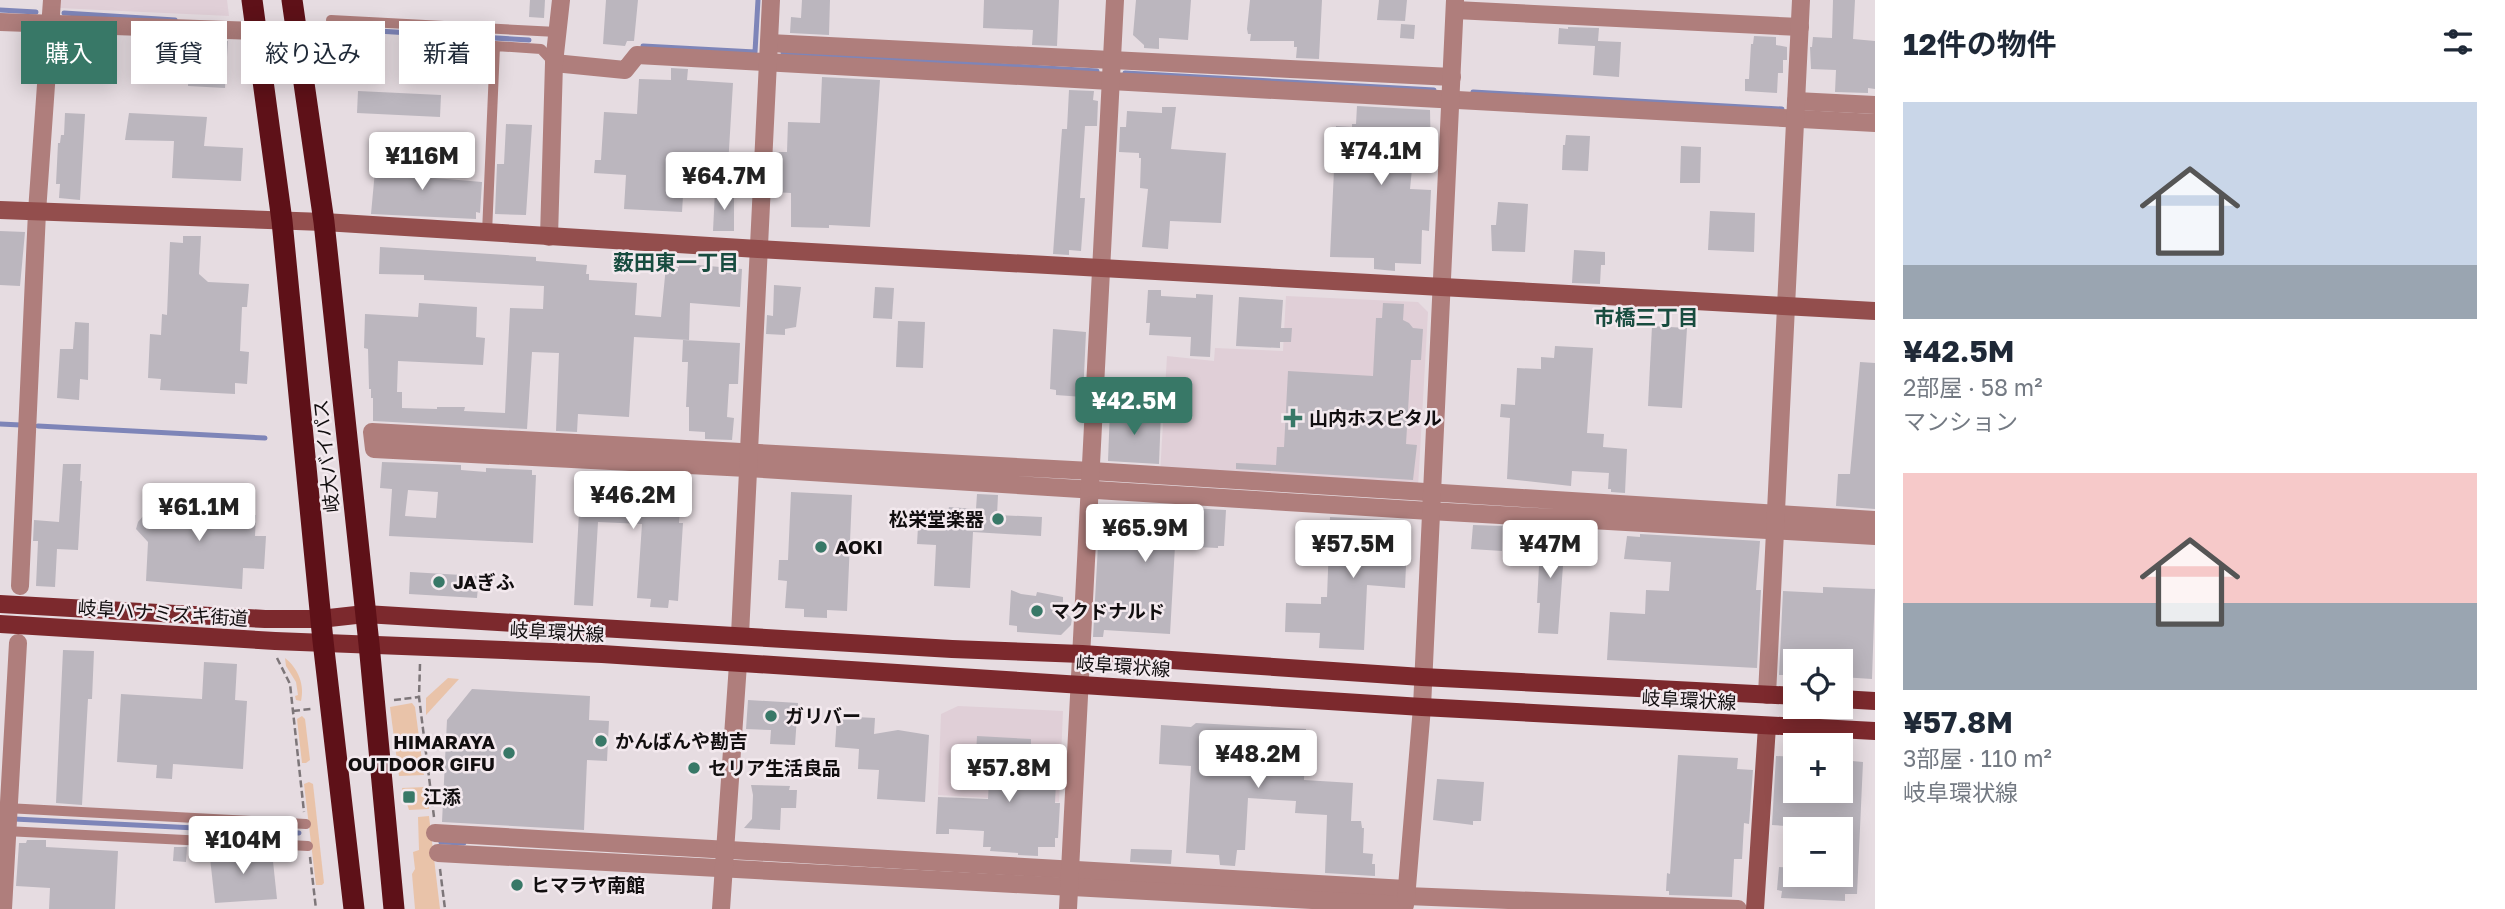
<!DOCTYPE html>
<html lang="ja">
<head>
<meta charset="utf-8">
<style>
	:root { --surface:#fff; --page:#f2f2f3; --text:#1f2937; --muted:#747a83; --accent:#387867 }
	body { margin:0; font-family:"Golos Text","Noto Sans JP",sans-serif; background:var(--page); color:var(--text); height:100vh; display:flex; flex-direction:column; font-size:26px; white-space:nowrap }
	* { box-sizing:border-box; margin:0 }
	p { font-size:23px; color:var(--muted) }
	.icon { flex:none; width:38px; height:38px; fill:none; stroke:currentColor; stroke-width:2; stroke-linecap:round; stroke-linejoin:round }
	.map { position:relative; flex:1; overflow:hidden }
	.side { display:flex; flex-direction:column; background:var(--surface); width:630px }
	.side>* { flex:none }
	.hud { position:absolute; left:21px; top:21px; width:665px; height:63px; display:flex; gap:14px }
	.controls { position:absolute; left:1783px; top:649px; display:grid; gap:14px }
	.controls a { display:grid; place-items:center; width:70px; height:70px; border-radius:0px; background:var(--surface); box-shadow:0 4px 18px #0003; font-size:35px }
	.price { position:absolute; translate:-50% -60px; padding:0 16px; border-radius:7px; background:#fff; color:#222; font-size:23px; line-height:46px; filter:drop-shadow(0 2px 4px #0008) }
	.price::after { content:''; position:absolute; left:50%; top:42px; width:21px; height:16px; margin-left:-10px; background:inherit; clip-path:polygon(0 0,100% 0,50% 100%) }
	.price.selected { background:var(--accent); color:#fff }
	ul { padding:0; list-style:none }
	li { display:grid; align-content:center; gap:14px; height:371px; padding:0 28px }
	li span { display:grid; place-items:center; height:217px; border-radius:0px; color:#555 }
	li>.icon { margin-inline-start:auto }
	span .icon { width:126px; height:126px; fill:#fffc; stroke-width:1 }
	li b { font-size:30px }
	h2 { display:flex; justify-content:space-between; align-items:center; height:84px; padding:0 28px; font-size:30px }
	.chip { padding:0 24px; border-radius:0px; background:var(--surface); box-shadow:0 4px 18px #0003; font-size:24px; line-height:63px }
	.chip.selected { background:var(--accent); color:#fff }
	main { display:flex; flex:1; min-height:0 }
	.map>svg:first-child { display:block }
	.built { fill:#e0cfd7 }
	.green { fill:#e9c3a9 }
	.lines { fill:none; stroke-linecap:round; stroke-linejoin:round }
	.stream { stroke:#7e85b8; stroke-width:5 }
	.building { fill:#bbb6be; fill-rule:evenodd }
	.path { stroke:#7d7679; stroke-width:2.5; stroke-dasharray:7 3.5; stroke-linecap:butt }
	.lane { stroke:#af7e7c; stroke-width:10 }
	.street { stroke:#af7e7c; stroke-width:18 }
	.secondary { stroke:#934e4d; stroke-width:18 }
	.primary { stroke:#7c292d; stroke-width:18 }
	.highway { stroke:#5e1118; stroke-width:21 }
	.poi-dot { fill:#387867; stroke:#f3e9ee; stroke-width:2.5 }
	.labels { text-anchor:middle; stroke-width:5; stroke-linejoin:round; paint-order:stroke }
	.poi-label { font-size:19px; font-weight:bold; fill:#110e0f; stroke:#f3e9ee; text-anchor:start }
	.street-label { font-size:19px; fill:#110e0f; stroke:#f3e9ee }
	.neighbourhood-label { font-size:21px; font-weight:bold; fill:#184c3f; stroke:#f3e9ee }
</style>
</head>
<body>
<main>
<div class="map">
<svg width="1875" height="909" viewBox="0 0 1875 909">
	<rect width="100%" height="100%" fill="#e6dce1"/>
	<g class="built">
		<polygon points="58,0 227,0 229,16 58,8"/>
		<polygon points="1286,296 1418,302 1428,312 1418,487 1160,474 1167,356 1214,361 1215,348 1283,351"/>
		<polygon points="958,706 1063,711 1059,802 938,795 941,714"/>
	</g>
	<g class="green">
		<path d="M285,658c13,10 20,27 16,43l-5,-1 -1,-4 3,-1 -2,-13 -10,-16z"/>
		<polygon points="448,678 459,679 426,715 426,698"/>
		<polygon points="412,703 415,707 424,775 399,776 390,707"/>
		<polygon points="302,716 305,719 310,760 306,763 302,763 297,719"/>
		<polygon points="309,782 313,784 324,883 322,885 316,885 304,784"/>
		<polygon points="426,787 429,809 409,810 402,788"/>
		<polygon points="429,816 440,909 415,909 412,874 415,869 413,852 419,850 418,817"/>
	</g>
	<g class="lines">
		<g class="stream">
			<polyline points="0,10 36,12"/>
			<polyline points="64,13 175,20"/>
			<polyline points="327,28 529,40"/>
			<polyline points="643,46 755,52 758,0"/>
			<polyline points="783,53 1097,71"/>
			<polyline points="1125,73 1434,90"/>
			<polyline points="1473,92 1782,109"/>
			<polyline points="0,424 21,425"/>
			<polyline points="38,426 265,438"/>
			<polyline points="14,819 299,833"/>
			<polyline points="441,842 464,843"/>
		</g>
	</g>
	<g class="building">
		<polygon points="530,0 545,0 544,18 529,17"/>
		<polygon points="606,0 638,0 634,41 627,41 625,46 603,44"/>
		<polygon points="802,0 830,0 829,35 790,33 791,17 801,18"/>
		<polygon points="984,0 1059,0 1057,46 1032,45 1033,30 983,28"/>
		<polygon points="1136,0 1191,0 1188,40 1159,38 1159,49 1144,48 1144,45 1133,35"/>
		<polygon points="1250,0 1322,0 1319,59 1296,58 1297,47 1294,47 1294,41 1250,41 1251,34 1248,34 1247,29"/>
		<polygon points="1379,0 1407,0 1405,21 1377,20"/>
		<polygon points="1833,0 1855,0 1853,39 1875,41 1875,89 1868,88 1868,93 1835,92 1836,70 1811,69 1810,47 1812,47 1813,37 1832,38"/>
		<polygon points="1401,24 1415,25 1414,39 1400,38"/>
		<polygon points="1568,27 1599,28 1598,41 1621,42 1619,77 1593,75 1595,46 1558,44 1559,28 1568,29"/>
		<polygon points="1754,36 1776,37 1776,45 1787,47 1787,60 1783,60 1783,73 1778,73 1777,93 1745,91 1745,79 1749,79 1751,44 1753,44"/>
		<polygon points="190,40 228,41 225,88 188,86"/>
		<polygon points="671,68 688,69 687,80 733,83 728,166 685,164 682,212 624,209 626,175 594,173 595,160 601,160 604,112 637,114 639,79 671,80"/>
		<polygon points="822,77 880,80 870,227 829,225 829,228 791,227 791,193 773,192 775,152 787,152 788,122 820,123"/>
		<polygon points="1069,90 1094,91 1093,100 1098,101 1097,126 1085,126 1080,198 1085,198 1081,251 1069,250 1069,255 1053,254 1062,129 1067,129"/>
		<polygon points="358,91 441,95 440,117 357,113"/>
		<polygon points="1357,106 1430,110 1431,160 1413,159 1410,189 1431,190 1429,231 1422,230 1421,264 1395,263 1395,271 1374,269 1374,258 1330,257 1336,126 1352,127 1352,124 1356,124"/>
		<polygon points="1162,107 1176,107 1171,149 1226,153 1221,223 1170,221 1168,249 1142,247 1148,189 1140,188 1141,158 1139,158 1139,153 1119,152 1120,127 1126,127 1127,111 1162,113"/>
		<polygon points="65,113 85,114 80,200 59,198 60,184 56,184 58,143 60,143 61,135 64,135"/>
		<polygon points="129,113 207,117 204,146 243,148 241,181 172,178 174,141 125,140"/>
		<polygon points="506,124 532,125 526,215 495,214 497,164 504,164"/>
		<polygon points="1566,135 1590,136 1588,171 1562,170 1563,145 1565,145"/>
		<polygon points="1681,146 1701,147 1700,183 1680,183"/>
		<polygon points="376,160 436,162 435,178 482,182 480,213 476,212 476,219 371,214"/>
		<polygon points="715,191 734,192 734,231 713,231"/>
		<polygon points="1498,202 1528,204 1525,252 1492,251 1491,225 1496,225"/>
		<polygon points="1710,211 1755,213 1754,252 1708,250"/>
		<polygon points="0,231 25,232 20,286 0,285"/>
		<polygon points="183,236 201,236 199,274 208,282 249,284 247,307 242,307 240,351 249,352 247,384 235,383 235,394 160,390 161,379 148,378 150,334 161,335 162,314 167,315 170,242 183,243"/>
		<polygon points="380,247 536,257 536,261 587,265 586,274 589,274 589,280 637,283 635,315 661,317 666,266 679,267 679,265 687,264 742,269 740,307 690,303 689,340 634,337 629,417 578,414 577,432 556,431 559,353 532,352 527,429 373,421 373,398 371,398 371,389 369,389 368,349 364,348 365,314 418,317 419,303 477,307 476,337 485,338 483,365 398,361 397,392 402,392 402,408 437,409 437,407 465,407 464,411 505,413 510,308 543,309 544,286 424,280 424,275 379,274"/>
		<polygon points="1574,250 1605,252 1605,265 1601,265 1600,284 1572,283"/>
		<polygon points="774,285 801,287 796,327 785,329 785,335 766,334 767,315 773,316"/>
		<polygon points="875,287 894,288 892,319 873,318"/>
		<polygon points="1148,290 1161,290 1161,296 1196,298 1196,294 1213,295 1210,357 1190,356 1191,337 1149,335 1150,323 1146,323"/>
		<polygon points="1239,297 1283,300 1281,328 1292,328 1291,342 1280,342 1280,348 1236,346"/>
		<polygon points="1383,303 1404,304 1403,320 1409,323 1413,328 1423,329 1421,360 1411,360 1406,444 1417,445 1413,480 1236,469 1236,463 1276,465 1277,447 1284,447 1288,371 1373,376 1376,318 1382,318"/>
		<polygon points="898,321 925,322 923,368 896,367"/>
		<polygon points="75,322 89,323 88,380 80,379 79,400 57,398 60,349 73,349"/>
		<polygon points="1652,326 1687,328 1682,408 1648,406"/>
		<polygon points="1053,329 1086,332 1083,397 1056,395 1056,390 1050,389"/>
		<polygon points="683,340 740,343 738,384 729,384 727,417 734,418 732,440 705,439 705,432 689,431 689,407 686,407 688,362 682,362"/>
		<polygon points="1555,346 1593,348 1587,433 1604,434 1603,447 1627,449 1625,493 1611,492 1611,489 1608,489 1609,473 1572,471 1571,486 1507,479 1510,418 1500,417 1501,404 1515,405 1517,368 1541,369 1541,357 1554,358"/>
		<polygon points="1860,362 1875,363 1875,509 1836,506 1838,474 1850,474"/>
		<polygon points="1110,409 1161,412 1159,464 1108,461"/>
		<path d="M382,462l79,3v5l25,2v-4l46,2v5h4l-3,68 -144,-7 3,-47 -12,-1zM408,490l30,2 -2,26 -31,-2z"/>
		<polygon points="63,464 81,464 80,481 82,481 78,550 57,549 55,587 36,586 38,541 33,541 34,520 59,522"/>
		<polygon points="585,472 682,477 679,523 683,523 678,601 669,600 668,608 650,607 651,599 637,598 642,524 598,522 593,606 574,605 581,475 585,475"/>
		<polygon points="791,492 852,495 847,611 827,610 827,618 804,617 804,609 785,608 787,581 778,580 779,560 788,560"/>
		<polygon points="977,494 998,495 997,515 1042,517 1041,536 973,532 970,588 934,586 936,545 917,544 919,509 948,511 949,507 976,509"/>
		<polygon points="145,497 221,502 221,513 256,515 255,536 266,536 264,569 243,568 242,589 146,581 148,542 136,529 138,522 144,515"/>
		<polygon points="1100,508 1190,513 1190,508 1226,510 1224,546 1218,546 1218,548 1175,546 1170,634 1104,630 1103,637 1093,637"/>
		<polygon points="1330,517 1408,521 1405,588 1367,585 1364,650 1319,648 1320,633 1285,632 1286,603 1321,604 1321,597 1327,597"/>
		<polygon points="1473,525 1503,526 1502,551 1471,549"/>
		<polygon points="1541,529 1562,530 1562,538 1565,538 1558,634 1538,633 1540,603 1537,603"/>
		<polygon points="1640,534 1760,541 1756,590 1761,590 1757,668 1607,660 1610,612 1645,614 1646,590 1669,591 1671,562 1624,559 1627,536 1640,537"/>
		<polygon points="410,572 479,576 477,598 409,594"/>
		<polygon points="1823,587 1875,589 1872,679 1841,677 1841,662 1796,662 1796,675 1779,675 1783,591 1823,593"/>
		<polygon points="1011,590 1021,594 1036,596 1037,592 1063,597 1063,611 1072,618 1071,625 1061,635 1017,632 1017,626 1009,625"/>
		<polygon points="63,650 94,651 92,699 88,699 82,805 56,803"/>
		<polygon points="204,662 237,664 235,700 247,701 243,769 173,764 172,779 156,778 157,765 117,762 121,694 202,699"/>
		<polygon points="472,689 590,696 589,720 609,721 607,761 587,760 584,830 442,822 447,720"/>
		<polygon points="748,700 798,703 795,745 770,744 771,730 746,729"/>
		<polygon points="837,716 875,718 874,734 898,730 929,735 925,802 877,799 879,770 858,769 859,749 835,747"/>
		<polygon points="1196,723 1306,729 1304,780 1353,783 1351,821 1361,821 1362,828 1364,828 1363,853 1373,854 1372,864 1375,864 1375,876 1325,873 1327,815 1295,813 1296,801 1248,798 1245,850 1237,850 1235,866 1220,865 1219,855 1186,853 1191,766 1159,764 1161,725 1191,727"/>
		<polygon points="977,736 1031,739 1031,747 1050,748 1048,780 1056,781 1055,803 1060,803 1058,838 1055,838 1055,847 1038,847 1038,856 1018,855 1018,853 990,851 991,847 983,847 984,831 949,829 949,834 936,834 938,797 988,799 989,780 1026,782 1026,757 976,754"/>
		<polygon points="1678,755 1738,758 1737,769 1753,770 1749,824 1744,823 1742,859 1734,859 1732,897 1669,895 1669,891 1666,891 1667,873 1670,874"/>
		<polygon points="1776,756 1796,757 1796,791 1841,791 1841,760 1863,762 1857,894 1845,894 1845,901 1781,898 1782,891 1777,890 1779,867 1796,868 1796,875 1841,875 1841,830 1804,830 1804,827 1772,825"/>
		<polygon points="1437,779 1484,782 1481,821 1473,821 1473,825 1433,820"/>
		<polygon points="751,785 790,786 789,790 797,790 796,808 781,808 780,830 744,828 752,819 753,795"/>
		<polygon points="27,840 46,840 46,847 118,851 115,909 49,909 50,888 16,886 19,843 26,843"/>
		<polygon points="174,847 187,847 186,862 173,861"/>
		<polygon points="209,849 272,852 277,899 215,903"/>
		<polygon points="1131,849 1172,850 1171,864 1130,862"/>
	</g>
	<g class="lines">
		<g class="path">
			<polyline points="277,658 290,684 304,812"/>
			<polyline points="420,664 419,697 434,817"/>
			<polyline points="394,700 419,697"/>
			<polyline points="293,711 311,709"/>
			<polyline points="310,857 316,909"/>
			<polyline points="440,869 445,909"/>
		</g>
		<g class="lane">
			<polyline points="331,20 557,32"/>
			<polyline points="487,233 495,46 541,49 554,63"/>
			<polyline points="6,808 306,824"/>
			<polyline points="5,831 308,846"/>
		</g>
		<g class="street">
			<polyline points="1455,10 1800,27"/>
			<polyline points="0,22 256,31"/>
			<polyline points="769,43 1452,77"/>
			<polyline points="554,63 625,70 637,55 1875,123"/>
			<polyline points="1796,101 1875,105"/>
			<polyline points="549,237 554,63 561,0"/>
			<polyline points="1875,520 1091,471 372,432 374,449 747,468 1430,511 1875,536"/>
			<polyline points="20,586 37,212 52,0"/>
			<polyline points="740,635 771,0"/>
			<polyline points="1767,695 1801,0"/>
			<polyline points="435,833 1406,889"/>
			<polyline points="438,853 1405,905"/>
			<polyline points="1406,896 1738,909"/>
			<polyline points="1406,899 1422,707 1455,0"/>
			<polyline points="3,909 18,643"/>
			<polyline points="721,909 738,664"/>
			<polyline points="1068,909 1115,0"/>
		</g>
		<g class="secondary">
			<polyline points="0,210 324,222 758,249 1875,311"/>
			<polyline points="1755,909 1767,726"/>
		</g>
		<g class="primary">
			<polyline points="0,604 265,619 320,619 365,614 952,649 1082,654 1422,677 1796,696"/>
			<polyline points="0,624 275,641 602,654 1422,707 1875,731"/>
			<polyline points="1841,699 1875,701"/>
		</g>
		<g class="highway">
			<polyline points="252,0 282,221 323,641 354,909"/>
			<polyline points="292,0 324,222 369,644 394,909"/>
		</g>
	</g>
	<g class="poi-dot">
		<path d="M1289.5 407.5h7v7h7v7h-7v7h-7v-7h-7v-7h7z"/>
		<circle cx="998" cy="519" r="7"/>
		<circle cx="821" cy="547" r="7"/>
		<circle cx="439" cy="582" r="7"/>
		<circle cx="1037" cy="611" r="7"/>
		<circle cx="771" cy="716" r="7"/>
		<circle cx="601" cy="741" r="7"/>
		<circle cx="509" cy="753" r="7"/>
		<circle cx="694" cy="768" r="7"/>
		<rect x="402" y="790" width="14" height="14" rx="3.5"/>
		<circle cx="517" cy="885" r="7"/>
	</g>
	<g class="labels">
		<g class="poi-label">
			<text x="1309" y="425">山内ホスピタル</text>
			<text x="984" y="526" text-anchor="end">松栄堂楽器</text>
			<text x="835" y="554">AOKI</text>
			<text x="453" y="589">JAぎふ</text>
			<text x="1051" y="618">マクドナルド</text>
			<text x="785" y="723">ガリバー</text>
			<text x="615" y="748">かんばんや勘吉</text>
			<text x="495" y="749" text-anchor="end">HIMARAYA<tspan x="495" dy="22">OUTDOOR GIFU</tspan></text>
			<text x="708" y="775">セリア生活良品</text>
			<text x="423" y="804">江添</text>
			<text x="531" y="892">ヒマラヤ南館</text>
		</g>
		<g class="street-label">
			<text transform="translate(326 456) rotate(-96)" y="7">岐大バイパス</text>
			<text transform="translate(163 613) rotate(4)" y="7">岐阜ハナミズキ街道</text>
			<text transform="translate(557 632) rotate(3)" y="7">岐阜環状線</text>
			<text transform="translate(1123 666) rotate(4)" y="7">岐阜環状線</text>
			<text transform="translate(1689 700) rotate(3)" y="7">岐阜環状線</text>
		</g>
		<g class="neighbourhood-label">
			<text x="676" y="270">薮田東一丁目</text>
			<text x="1646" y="325">市橋三丁目</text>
		</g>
	</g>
</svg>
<div class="controls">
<a><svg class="icon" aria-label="locate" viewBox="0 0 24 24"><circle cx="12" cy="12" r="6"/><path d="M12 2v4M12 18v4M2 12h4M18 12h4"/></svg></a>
<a>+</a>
<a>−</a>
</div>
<b class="price" style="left:1381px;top:187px">¥74.1M</b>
<b class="price" style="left:422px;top:192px">¥116M</b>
<b class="price" style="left:724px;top:212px">¥64.7M</b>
<b class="price selected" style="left:1134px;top:437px">¥42.5M</b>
<b class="price" style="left:633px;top:531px">¥46.2M</b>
<b class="price" style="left:199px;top:543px">¥61.1M</b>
<b class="price" style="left:1145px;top:564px">¥65.9M</b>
<b class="price" style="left:1353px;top:580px">¥57.5M</b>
<b class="price" style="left:1550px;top:580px">¥47M</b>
<b class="price" style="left:1258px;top:790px">¥48.2M</b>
<b class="price" style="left:1009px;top:804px">¥57.8M</b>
<b class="price" style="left:243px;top:876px">¥104M</b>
<div class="hud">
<a class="chip selected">購入</a>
<a class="chip">賃貸</a>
<a class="chip">絞り込み</a>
<a class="chip">新着</a>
</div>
</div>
<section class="side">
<h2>12件の物件<svg class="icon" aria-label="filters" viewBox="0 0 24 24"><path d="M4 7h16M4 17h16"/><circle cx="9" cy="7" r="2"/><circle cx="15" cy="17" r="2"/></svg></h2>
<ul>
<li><span style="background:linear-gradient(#c9d6e8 75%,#9aa5b1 0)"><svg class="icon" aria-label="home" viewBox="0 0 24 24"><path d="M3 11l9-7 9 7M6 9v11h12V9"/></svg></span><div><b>¥42.5M</b><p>2部屋 · 58 m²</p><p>マンション</p></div></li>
<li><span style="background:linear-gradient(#f6c9c9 60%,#9aa5b1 0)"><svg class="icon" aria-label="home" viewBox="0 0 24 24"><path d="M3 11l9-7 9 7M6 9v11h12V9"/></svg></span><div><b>¥57.8M</b><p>3部屋 · 110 m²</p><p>岐阜環状線</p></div></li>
</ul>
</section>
</main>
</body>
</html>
